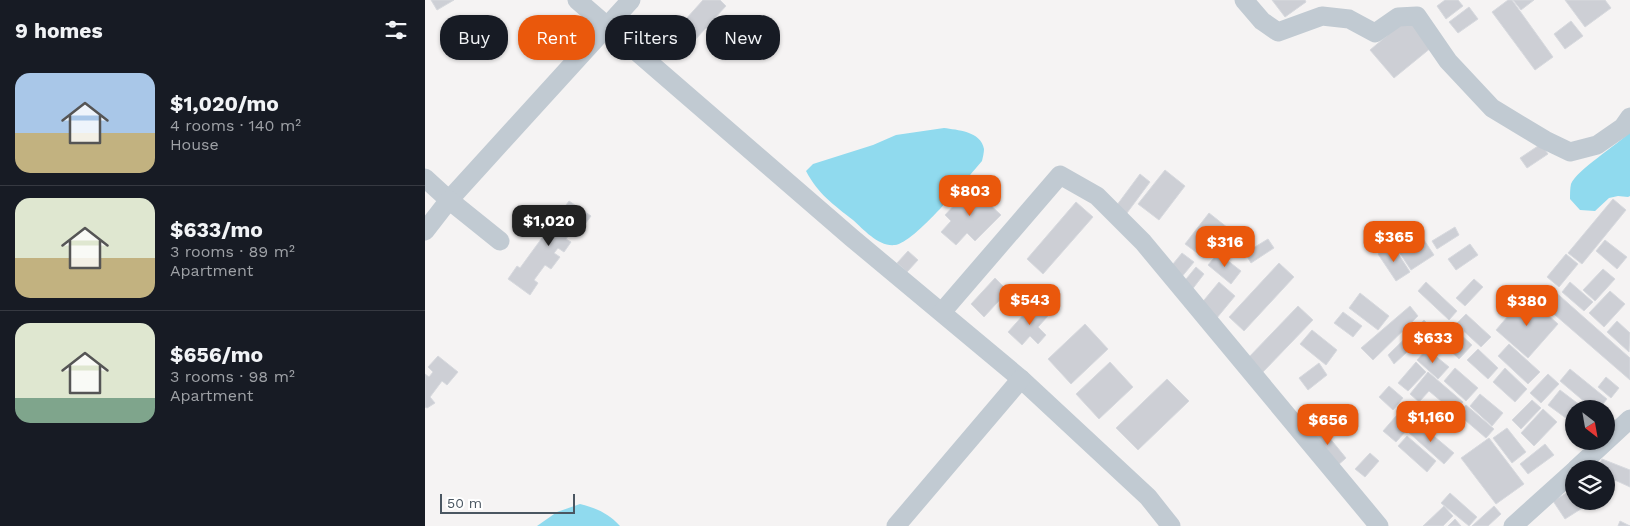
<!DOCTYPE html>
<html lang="en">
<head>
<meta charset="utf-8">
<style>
	:root { --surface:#171b24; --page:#242831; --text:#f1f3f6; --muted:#9ea1a6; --line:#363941; --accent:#ea580c }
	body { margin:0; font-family:"Work Sans",sans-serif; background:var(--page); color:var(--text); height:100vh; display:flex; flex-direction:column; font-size:19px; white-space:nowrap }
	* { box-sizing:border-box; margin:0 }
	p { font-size:16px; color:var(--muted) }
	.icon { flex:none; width:28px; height:28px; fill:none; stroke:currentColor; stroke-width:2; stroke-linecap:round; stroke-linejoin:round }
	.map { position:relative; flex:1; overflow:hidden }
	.sheet { display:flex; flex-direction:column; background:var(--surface); width:425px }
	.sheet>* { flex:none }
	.hud { position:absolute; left:15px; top:15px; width:475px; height:45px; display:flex; gap:10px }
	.needle { width:32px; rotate:149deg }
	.controls { position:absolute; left:1140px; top:400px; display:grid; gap:10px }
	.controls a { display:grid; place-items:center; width:50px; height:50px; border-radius:50%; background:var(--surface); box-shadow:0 1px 4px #0004; font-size:25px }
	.scale { position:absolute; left:15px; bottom:12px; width:135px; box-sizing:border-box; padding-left:5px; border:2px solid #4a5661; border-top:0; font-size:14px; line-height:18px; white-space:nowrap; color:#4a5661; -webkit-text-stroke:4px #fff; paint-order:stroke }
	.price { position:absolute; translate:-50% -42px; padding:0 11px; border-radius:10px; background:var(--accent); color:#fff; font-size:16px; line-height:32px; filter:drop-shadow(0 1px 2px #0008) }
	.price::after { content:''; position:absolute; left:50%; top:30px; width:15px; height:11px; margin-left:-8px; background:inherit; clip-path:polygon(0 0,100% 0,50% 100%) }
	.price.active { background:#222; color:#fff }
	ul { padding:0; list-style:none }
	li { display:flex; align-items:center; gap:15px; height:125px; padding:0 15px }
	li+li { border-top:1px solid var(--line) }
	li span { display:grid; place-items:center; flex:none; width:140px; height:100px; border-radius:15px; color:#555 }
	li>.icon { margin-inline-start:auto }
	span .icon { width:60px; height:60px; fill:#fffc; stroke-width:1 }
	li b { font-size:21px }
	h2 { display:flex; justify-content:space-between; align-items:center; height:60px; padding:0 15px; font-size:21px }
	.pill { padding:0 18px; border-radius:20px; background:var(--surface); box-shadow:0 1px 4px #0004; font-size:18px; line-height:45px }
	.pill.active { background:var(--accent); color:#fff }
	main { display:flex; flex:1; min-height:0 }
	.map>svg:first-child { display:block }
	.water { fill:#90daee }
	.building { fill:#cdcfd5; stroke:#d7d9de }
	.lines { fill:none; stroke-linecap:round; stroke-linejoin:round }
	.minor { stroke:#c1cad2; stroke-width:19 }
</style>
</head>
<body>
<main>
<section class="sheet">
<h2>9 homes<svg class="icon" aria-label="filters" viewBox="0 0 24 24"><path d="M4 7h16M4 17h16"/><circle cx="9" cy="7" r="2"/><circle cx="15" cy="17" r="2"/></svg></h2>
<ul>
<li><span style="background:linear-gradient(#a9c7e8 60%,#c2b280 0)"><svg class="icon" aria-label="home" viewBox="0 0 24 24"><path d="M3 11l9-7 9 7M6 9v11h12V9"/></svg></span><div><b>$1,020/mo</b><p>4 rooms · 140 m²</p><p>House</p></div></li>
<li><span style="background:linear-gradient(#dfe7d0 60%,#c2b280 0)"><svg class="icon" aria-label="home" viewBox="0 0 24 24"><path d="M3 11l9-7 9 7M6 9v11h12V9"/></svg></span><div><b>$633/mo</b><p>3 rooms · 89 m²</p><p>Apartment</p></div></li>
<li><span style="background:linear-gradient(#dfe7d0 75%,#7fa58c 0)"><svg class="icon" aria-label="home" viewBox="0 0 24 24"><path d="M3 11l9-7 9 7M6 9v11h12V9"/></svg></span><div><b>$656/mo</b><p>3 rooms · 98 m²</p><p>Apartment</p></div></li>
</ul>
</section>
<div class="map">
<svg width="1205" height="526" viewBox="0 0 1205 526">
	<rect width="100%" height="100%" fill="#f5f3f3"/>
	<g class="water">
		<path d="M519,128c13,2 37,3 40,21 0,3 -1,8 -2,12 -15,17 -67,82 -87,84 -16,2 -31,-15 -42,-25 -19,-15 -35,-26 -47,-49l7,-7 60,-19 23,-10z"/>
		<path d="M1205,132v64l-2,1 -10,-1 -9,2 -14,13 -15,-1 -10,-11c0,-4 0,-11 1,-15 6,-14 46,-39 59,-52z"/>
		<path d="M155,504c16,4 28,9 40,22h-83l20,-14z"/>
	</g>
	<g class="building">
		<polygon points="6,0 29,0 12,10"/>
		<polygon points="278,0 295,0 301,6 288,20 291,23 284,31 281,28 267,43 252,29"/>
		<polygon points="847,0 880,0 881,2 860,17"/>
		<polygon points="1020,0 1033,0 1038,6 1021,19 1012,6"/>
		<polygon points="1083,0 1087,0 1128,57 1110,70 1067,12"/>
		<polygon points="1088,0 1109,0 1096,10"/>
		<polygon points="1140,0 1180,0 1186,8 1160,27"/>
		<polygon points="1044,7 1053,19 1033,33 1024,22"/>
		<polygon points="983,18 1007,47 969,78 945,50"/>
		<polygon points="1146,21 1158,36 1140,49 1129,34"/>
		<polygon points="1116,144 1123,154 1102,168 1095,158"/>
		<polygon points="740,170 760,186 734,220 713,204"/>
		<polygon points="715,174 725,182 699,217 689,209"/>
		<polygon points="546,187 576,215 550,241 542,233 531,245 516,232 526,221 520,215"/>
		<polygon points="1188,199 1201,210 1157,264 1143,253"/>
		<polygon points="144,201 166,216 157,228 152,224 141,239 146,242 139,252 133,248 129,253 135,257 126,269 120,265 109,280 113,283 105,295 83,279 92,266 95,268"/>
		<polygon points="651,202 668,217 618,274 602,259"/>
		<polygon points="784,213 803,228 779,258 760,244"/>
		<polygon points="1030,227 1034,235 1012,249 1007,241"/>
		<polygon points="991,228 1009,255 986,270 968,243"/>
		<polygon points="843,239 849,248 826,263 820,253"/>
		<polygon points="1180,240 1202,257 1192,269 1171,251"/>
		<polygon points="967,244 985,272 971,281 953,254"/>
		<polygon points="1045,244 1053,255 1031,270 1023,259"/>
		<polygon points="483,251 493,260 482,272 472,263"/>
		<polygon points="757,253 769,262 755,279 743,270"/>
		<polygon points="793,253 816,271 806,284 783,265"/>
		<polygon points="1141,254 1153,264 1134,287 1122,277"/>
		<polygon points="854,263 869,277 819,331 804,317"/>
		<polygon points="771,267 779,274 766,291 757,284"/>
		<polygon points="1178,269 1190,279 1170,301 1158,290"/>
		<polygon points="570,278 583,291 559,317 546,304"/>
		<polygon points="1049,279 1058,287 1040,306 1031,298"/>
		<polygon points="794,282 810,296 791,319 775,305"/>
		<polygon points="1001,282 1032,311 1024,320 993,291"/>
		<polygon points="1145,282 1168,302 1159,311 1137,292"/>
		<polygon points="1127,289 1205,358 1205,380 1115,302"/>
		<polygon points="1185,291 1200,304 1179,327 1164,313"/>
		<polygon points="935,293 964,316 953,330 924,308"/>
		<polygon points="1101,295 1133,324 1103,358 1071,330"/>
		<polygon points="609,303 623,316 613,327 621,335 613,344 605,336 597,345 583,332"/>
		<polygon points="873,306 888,320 838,372 823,358"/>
		<polygon points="985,306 993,316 948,360 936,348"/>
		<polygon points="918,312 937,326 928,337 909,323"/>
		<polygon points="1041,314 1066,337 1056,347 1031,324"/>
		<polygon points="999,320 1007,329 969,364 963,355"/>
		<polygon points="1192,321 1205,333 1204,352 1182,332"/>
		<polygon points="1023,323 1047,345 1034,359 1010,336"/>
		<polygon points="660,324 683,349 646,384 623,359"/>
		<polygon points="887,330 912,350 901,365 875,344"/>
		<polygon points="1084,344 1115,372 1103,384 1073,356"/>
		<polygon points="1002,349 1024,367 1013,379 992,360"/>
		<polygon points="1053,349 1073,368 1063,379 1042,360"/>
		<polygon points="13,356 33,372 22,385 17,381 5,397 10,403 2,408 0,407 0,374 4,377 8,372 3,367"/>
		<polygon points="685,362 708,387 674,419 651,394"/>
		<polygon points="991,362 1001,372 983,391 973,383"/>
		<polygon points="894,363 902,375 883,390 874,378"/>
		<polygon points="1030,368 1053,388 1041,401 1019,381"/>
		<polygon points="1080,368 1102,389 1090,402 1068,382"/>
		<polygon points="1145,369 1182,399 1174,409 1168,409 1135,381"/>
		<polygon points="1003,372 1038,402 1029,412 1004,391 994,402 985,394"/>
		<polygon points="1123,374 1134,384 1116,403 1105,393"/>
		<polygon points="1181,377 1194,388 1186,398 1173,387"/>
		<polygon points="742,379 764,401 713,450 691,428"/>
		<polygon points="964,386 978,398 968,410 954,397"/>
		<polygon points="1135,390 1160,409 1149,409 1149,424 1123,405"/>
		<polygon points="1055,394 1078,413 1067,426 1045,406"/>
		<polygon points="1107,400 1116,408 1096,429 1087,420"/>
		<polygon points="1041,405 1069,429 1061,438 1033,414"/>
		<polygon points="978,408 991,420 971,442 958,431"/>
		<polygon points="1118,409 1132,422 1109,446 1096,433"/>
		<polygon points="991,421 1029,453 1019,464 982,431"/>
		<polygon points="894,425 921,458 912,466 885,433"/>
		<polygon points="1082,428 1101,452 1087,463 1068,438"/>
		<polygon points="982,436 1011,461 1002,472 973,446"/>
		<polygon points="1064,438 1099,484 1071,504 1036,458"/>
		<polygon points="1120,444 1129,455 1103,474 1095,464"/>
		<polygon points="945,453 954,461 940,477 930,469"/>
		<polygon points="1177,459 1205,470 1205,487 1181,476 1181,469 1172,469"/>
		<polygon points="1148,489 1149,501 1156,501 1159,507 1140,519 1128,501"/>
		<polygon points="1025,493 1052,517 1044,526 1016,503"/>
		<polygon points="1019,506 1028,516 1018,526 998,526"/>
		<polygon points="1069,506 1076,514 1063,526 1047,526"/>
		<polygon points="1030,519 1036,526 1023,526"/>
		<polygon points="1195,521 1205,526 1193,526"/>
	</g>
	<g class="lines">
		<g class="minor">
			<polyline points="152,0 427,238 596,379 723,497 746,526"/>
			<polyline points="819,0 837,21 853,32 897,16 924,19 950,33 973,17 992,16 1023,61 1067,108 1120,140 1145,152 1172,145 1198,127 1205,117"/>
			<polyline points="0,178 24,200 206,0"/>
			<polyline points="0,231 24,200 75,241"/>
			<polyline points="517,312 635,175 672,196 718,242 954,526"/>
			<polyline points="1151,469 1205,419"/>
			<polyline points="471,526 596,379"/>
			<polyline points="1088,526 1149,471"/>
		</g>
	</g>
</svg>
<div class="controls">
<a><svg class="needle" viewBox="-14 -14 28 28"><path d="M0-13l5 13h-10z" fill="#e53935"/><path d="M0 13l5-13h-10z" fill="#9ea1a6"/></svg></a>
<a><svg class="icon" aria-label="layers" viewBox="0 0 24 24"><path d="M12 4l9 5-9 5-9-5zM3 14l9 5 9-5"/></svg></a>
</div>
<div class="scale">50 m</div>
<b class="price" style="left:545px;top:217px">$803</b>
<b class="price active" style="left:124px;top:247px">$1,020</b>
<b class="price" style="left:969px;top:263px">$365</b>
<b class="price" style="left:800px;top:268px">$316</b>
<b class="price" style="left:605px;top:326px">$543</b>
<b class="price" style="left:1102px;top:327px">$380</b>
<b class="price" style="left:1008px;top:364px">$633</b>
<b class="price" style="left:1006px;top:443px">$1,160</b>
<b class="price" style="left:903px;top:446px">$656</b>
<div class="hud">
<a class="pill">Buy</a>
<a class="pill active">Rent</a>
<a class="pill">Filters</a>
<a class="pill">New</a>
</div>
</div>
</main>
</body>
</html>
